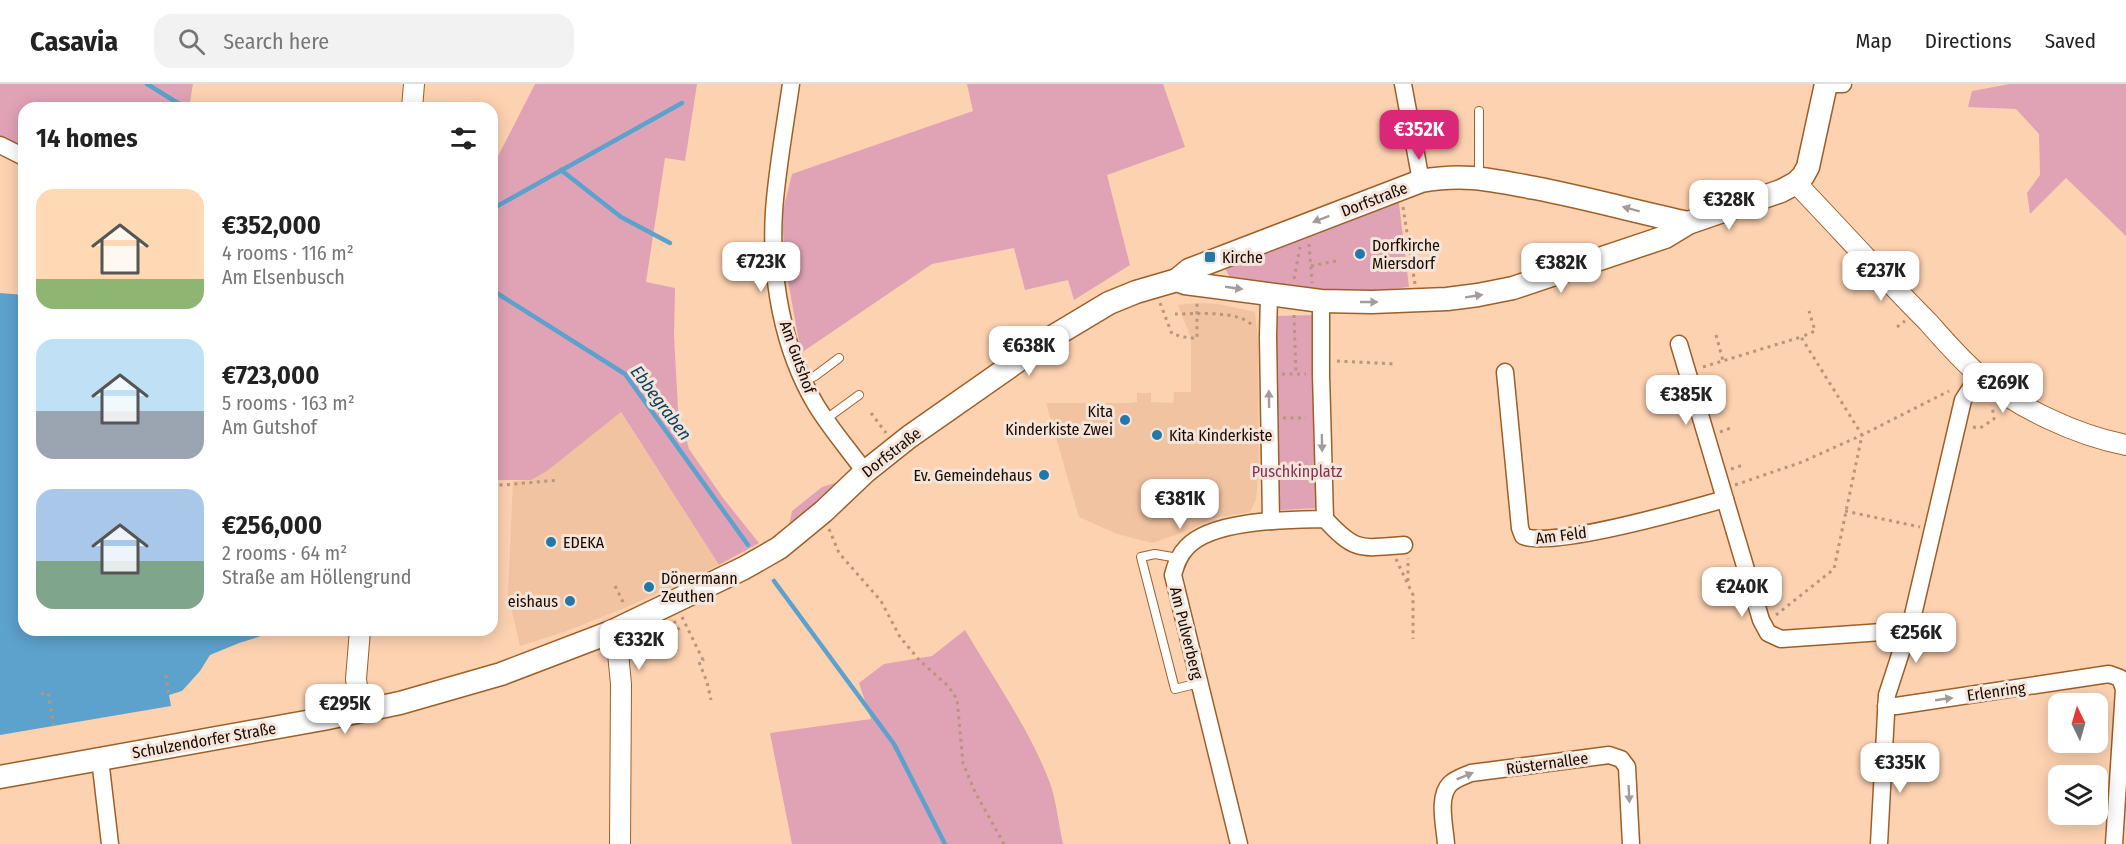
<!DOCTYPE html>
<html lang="en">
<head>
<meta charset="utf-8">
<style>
	:root { --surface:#fff; --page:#f2f2f2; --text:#222; --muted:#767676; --line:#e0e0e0; --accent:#db2777 }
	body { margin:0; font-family:"Fira Sans Condensed",sans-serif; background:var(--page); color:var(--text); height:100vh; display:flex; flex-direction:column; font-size:22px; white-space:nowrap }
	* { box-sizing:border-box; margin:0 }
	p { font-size:20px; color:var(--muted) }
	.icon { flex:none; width:33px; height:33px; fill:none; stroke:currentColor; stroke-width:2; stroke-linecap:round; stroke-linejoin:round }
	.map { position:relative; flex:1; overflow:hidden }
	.details { position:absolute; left:18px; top:18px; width:480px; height:534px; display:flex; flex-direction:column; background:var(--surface); border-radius:18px; box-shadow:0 3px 15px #0003 }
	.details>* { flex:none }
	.needle { width:39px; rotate:355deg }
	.buttons { position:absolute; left:2048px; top:609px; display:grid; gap:12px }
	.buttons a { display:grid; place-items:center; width:60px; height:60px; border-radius:12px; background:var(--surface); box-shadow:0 3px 15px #0003; font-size:30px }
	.price { position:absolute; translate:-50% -51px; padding:0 14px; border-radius:12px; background:#fff; color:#222; font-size:20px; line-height:39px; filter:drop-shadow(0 2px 3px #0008) }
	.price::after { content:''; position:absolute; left:50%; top:36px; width:18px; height:14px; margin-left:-9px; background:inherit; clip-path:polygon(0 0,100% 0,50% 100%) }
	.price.on { background:var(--accent); color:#fff }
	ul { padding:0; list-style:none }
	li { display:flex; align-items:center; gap:18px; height:150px; padding:0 18px }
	li span { display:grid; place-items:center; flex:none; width:168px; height:120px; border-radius:18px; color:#555 }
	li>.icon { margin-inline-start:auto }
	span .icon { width:72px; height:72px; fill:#fffc; stroke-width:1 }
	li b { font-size:26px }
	h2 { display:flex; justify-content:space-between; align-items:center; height:72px; padding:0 18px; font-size:26px }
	header { display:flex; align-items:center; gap:36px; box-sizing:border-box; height:84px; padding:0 30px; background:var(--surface); border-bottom:2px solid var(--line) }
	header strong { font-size:28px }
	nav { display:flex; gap:33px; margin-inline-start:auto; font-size:21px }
	.search { width:420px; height:54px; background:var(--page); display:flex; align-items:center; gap:15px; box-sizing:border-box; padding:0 21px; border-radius:18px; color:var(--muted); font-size:22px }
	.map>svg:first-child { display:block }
	.built { fill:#f2c3a1 }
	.green { fill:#e0a3b6 }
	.water { fill:#5da1cd }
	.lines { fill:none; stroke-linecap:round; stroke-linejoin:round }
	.stream { stroke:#5da1cd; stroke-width:4.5 }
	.service-casing { stroke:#9e5f26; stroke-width:10 }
	.minor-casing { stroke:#9e5f26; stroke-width:19 }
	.tertiary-casing { stroke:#9e5f26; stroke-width:22 }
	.secondary-casing { stroke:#9e5f26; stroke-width:25 }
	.path { stroke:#b8957b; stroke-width:3; stroke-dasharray:3 4.5; stroke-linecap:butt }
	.service { stroke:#fff; stroke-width:8 }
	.minor { stroke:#fff; stroke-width:16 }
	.tertiary { stroke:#fff; stroke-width:20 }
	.secondary { stroke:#fff; stroke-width:22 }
	.oneway { fill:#a49c99 }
	.poi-dot { fill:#2478a9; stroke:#f4e5da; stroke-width:2 }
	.labels { text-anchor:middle; stroke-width:6; stroke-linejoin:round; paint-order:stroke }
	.street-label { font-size:16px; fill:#1b0800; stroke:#f4e5da }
	.poi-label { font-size:16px; fill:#1b0800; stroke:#f4e5da; text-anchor:start }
	.park-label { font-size:16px; fill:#883053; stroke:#f4e5da }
	.water-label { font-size:18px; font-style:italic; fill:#0a4160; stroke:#f4e5da }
</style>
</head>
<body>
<header>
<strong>Casavia</strong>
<div class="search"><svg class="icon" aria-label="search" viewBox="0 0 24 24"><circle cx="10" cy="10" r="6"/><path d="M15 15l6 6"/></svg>Search here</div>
<nav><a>Map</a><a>Directions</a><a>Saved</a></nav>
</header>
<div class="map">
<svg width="2126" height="760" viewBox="0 0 2126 760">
	<rect width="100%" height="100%" fill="#fdd2b1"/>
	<g class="built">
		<polygon points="1197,219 1219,220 1255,228 1258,256 1259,383 1256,416 1250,428 1215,434 1190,446 1152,459 1117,450 1079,433 1046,319 1128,319 1137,318 1137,309 1151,309 1151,318 1173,319 1174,308 1191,308 1191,254 1178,221"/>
		<polygon points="620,327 719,481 627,523 564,548 520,562 508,511 513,397 531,396 547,387"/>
	</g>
	<g class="green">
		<polygon points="0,0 193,0 189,24 24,24 24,68 0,56"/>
		<polygon points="535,0 697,0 685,77 665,74 646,198 675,204 674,251 678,325 689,365 723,414 759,459 719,481 621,328 547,387 531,396 492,396 492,84"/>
		<polygon points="967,0 1163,0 1185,63 1107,91 1130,181 1074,216 1068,196 1025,206 1014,164 932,180 801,269 785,180 782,130 792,90 973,27"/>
		<polygon points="2010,0 2126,0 2126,152 2066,94 2030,130 2027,109 2040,91 2039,50 2016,25 1968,23 1972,7"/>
		<polygon points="1398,111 1409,203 1334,211 1231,196 1226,186 1234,175"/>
		<polygon points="1314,231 1318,424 1281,426 1276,420 1274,232"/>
		<polygon points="842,397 788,446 792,427 822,403"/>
		<path d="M965,546c29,49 69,106 87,159 5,18 7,37 11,55h-271l-22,-111 101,-14 -12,-36 25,-19 48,-8z"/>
	</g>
	<polygon class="water" points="0,209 24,211 24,546 281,546 239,559 210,571 200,587 182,607 169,611 171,622 0,651"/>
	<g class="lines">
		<g class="stream">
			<polyline points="147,0 186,24"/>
			<polyline points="561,86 621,133 670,159"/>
			<polyline points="492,125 682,19"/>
			<polyline points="492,206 625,290 748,461"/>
			<polyline points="774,497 894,660 945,760"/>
		</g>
		<defs>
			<g id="service">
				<polyline points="1479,27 1479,92"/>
				<polyline points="804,297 815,292 839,274"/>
				<polyline points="826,335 859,311"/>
				<polyline points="1178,474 1155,470 1141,473 1175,605 1199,599"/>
			</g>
			<g id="minor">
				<path d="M791,0c-6,42 -14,85 -17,127 -4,65 8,137 42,194 14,23 33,45 49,67"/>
				<polyline points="1403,0 1421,97"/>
				<polyline points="1836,0 1843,0"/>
				<polyline points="0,61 24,73"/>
				<polyline points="1269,210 1268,253 1271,437"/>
				<polyline points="1321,217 1321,290 1325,435"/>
				<polyline points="1679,260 1761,536 1768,549 1781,555 1897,547 1909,548"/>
				<path d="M1505,288l15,156 3,8c28,13 167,-27 202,-37"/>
				<polyline points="1886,622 1896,622 2109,590 2120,594 2124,605 2114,760"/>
				<polyline points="100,675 110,760"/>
				<path d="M1239,760l-66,-269c3,-11 6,-20 14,-28 26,-28 102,-27 138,-28 31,34 36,29 79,26"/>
				<path d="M1446,760c-1,-17 -9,-47 4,-60 5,-5 14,-8 21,-11l138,-18 12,4 6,8 4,77"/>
				<polyline points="1879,760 1887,611 1913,531 1963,316 1979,291"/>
			</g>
			<g id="tertiary">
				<polyline points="412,24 414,0"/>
				<path d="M1796,99c44,46 87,94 132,139 16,18 32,37 51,53 39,33 97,60 147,70"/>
				<polyline points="360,546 356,595 360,627"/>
				<polyline points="611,548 618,569 621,600 620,760"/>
			</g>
			<g id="secondary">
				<polyline points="1177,196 1185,199 1321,217 1372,218 1447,215 1478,211 1513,204 1665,153 1688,139 1781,107 1796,99 1803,92 1808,83 1826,0"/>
				<path d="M0,693l323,-58 77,-16 101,-29 110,-42 133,-64 35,-20 45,-37 41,-39 44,-35 140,-98 60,-36 27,-11 41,-12 12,-10 232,-89c45,-8 70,-1 114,7 52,10 102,24 153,35"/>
			</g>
		</defs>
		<use href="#service" class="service-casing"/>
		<use href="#minor" class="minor-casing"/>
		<use href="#tertiary" class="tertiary-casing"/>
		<use href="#secondary" class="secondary-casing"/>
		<g class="path">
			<polyline points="1403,123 1415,200"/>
			<polyline points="1309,160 1312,199"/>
			<polyline points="1311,182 1336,177"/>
			<polyline points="1294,195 1300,163"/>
			<polyline points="1160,219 1172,250 1189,254 1197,254 1197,218"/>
			<path d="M1175,230c20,0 63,-4 77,11"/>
			<polyline points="1294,231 1296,290"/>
			<polyline points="1897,243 1905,237"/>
			<polyline points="1716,251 1723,277"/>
			<polyline points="1337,277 1396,280"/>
			<polyline points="1703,283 1801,253"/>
			<polyline points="1282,290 1306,290"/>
			<polyline points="871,329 886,349"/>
			<polyline points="1283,334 1306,334"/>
			<polyline points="1973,343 1980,344 1994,335 1992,321"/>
			<polyline points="1720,348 1733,343"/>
			<polyline points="1284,380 1307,379"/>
			<polyline points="1731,385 1743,381"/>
			<polyline points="492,400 503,401 559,396"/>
			<polyline points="1735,401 1802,378 1862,351 1949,307"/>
			<polyline points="1845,427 1920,443"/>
			<polyline points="829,445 839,469 881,517 900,553 920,577 948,602 957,615 963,679 975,708 1004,760"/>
			<polyline points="1396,475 1413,511 1413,555"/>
			<polyline points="1408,497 1408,474"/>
			<polyline points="615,502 625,522"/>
			<polyline points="1776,531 1834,485 1862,351 1801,253 1815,247 1809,227"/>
			<polyline points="682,533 703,576 699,578 707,598 711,616"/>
			<polyline points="674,537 680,548"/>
			<polyline points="654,547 664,558"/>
			<polyline points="166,591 169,611"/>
			<polyline points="41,610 48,609 54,642"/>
		</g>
		<use href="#service" class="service"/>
		<use href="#minor" class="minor"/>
		<use href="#tertiary" class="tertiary"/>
		<use href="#secondary" class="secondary"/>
	</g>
	<defs><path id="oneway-solid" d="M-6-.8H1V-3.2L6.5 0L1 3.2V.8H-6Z" transform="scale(1.5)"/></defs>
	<g class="oneway">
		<use href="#oneway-solid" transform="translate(1631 125) rotate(-165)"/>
		<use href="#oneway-solid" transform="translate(1321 135) rotate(159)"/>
		<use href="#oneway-solid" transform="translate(1234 204) rotate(8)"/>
		<use href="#oneway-solid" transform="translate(1474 212) rotate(-9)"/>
		<use href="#oneway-solid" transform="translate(1369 218)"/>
		<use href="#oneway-solid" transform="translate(1269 315) rotate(-91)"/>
		<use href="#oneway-solid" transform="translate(1322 359) rotate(89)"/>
		<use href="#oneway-solid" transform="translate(1944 615) rotate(-8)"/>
		<use href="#oneway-solid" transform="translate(1465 692) rotate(-22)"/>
		<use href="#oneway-solid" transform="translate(1629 710) rotate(87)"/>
	</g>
	<g class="poi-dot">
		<circle cx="1360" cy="170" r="6"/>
		<rect x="1204" y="167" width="12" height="12" rx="3"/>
		<circle cx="1125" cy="336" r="6"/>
		<circle cx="1157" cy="351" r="6"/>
		<circle cx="1044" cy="391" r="6"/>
		<circle cx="551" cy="458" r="6"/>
		<circle cx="649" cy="503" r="6"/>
		<circle cx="570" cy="517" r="6"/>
	</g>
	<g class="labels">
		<g class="street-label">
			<text transform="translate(1374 115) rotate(-21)" y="6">Dorfstraße</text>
			<text transform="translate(798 273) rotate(70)" y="6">Am Gutshof</text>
			<text transform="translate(891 368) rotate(-38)" y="6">Dorfstraße</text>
			<text transform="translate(1561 451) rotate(-7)" y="6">Am Feld</text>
			<text transform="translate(1187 549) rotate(76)" y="6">Am Pulverberg</text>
			<text transform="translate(1996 607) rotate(-8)" y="6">Erlenring</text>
			<text transform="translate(204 656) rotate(-10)" y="6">Schulzendorfer Straße</text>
			<text transform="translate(1547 679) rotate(-8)" y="6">Rüsternallee</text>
		</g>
		<g class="poi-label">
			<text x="1372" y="167">Dorfkirche<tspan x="1372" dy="18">Miersdorf</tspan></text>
			<text x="1222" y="179">Kirche</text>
			<text x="1113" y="333" text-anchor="end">Kita<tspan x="1113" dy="18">Kinderkiste Zwei</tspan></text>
			<text x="1169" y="357">Kita Kinderkiste</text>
			<text x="1032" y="397" text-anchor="end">Ev. Gemeindehaus</text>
			<text x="563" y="464">EDEKA</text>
			<text x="661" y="500">Dönermann<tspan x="661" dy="18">Zeuthen</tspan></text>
			<text x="558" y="523" text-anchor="end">eishaus</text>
		</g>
		<g class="park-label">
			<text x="1297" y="393">Puschkinplatz</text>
		</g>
		<g class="water-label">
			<text transform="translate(661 319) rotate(53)" y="6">Ebbegraben</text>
		</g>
	</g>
</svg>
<div class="buttons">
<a><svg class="needle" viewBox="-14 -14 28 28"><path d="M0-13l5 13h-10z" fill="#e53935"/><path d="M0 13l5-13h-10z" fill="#767676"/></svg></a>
<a><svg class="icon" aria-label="layers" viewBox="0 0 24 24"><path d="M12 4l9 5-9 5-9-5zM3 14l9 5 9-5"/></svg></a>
</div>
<b class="price on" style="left:1419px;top:77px">€352K</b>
<b class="price" style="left:1729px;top:147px">€328K</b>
<b class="price" style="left:761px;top:209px">€723K</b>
<b class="price" style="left:1561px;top:210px">€382K</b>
<b class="price" style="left:1881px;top:218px">€237K</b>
<b class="price" style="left:1029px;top:293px">€638K</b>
<b class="price" style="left:2003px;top:330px">€269K</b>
<b class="price" style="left:1686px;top:342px">€385K</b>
<b class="price" style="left:1180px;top:446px">€381K</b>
<b class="price" style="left:1742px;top:534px">€240K</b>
<b class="price" style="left:1916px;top:580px">€256K</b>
<b class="price" style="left:639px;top:587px">€332K</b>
<b class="price" style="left:345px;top:651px">€295K</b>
<b class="price" style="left:1900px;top:710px">€335K</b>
<section class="details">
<h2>14 homes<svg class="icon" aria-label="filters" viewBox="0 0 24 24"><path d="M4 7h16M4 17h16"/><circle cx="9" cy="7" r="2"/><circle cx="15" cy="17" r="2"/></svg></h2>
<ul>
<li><span style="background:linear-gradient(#ffd9b3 75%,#8fb573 0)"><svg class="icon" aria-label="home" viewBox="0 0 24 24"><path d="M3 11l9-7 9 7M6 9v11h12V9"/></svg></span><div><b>€352,000</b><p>4 rooms · 116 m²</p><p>Am Elsenbusch</p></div></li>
<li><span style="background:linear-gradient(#bfe0f5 60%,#9aa5b1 0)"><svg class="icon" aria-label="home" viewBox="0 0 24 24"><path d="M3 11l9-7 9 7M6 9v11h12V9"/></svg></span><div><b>€723,000</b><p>5 rooms · 163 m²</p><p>Am Gutshof</p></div></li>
<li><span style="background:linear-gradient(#a9c7e8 60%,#7fa58c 0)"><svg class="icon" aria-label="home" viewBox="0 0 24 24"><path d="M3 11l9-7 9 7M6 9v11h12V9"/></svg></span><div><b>€256,000</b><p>2 rooms · 64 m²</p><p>Straße am Höllengrund</p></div></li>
</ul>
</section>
</div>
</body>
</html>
